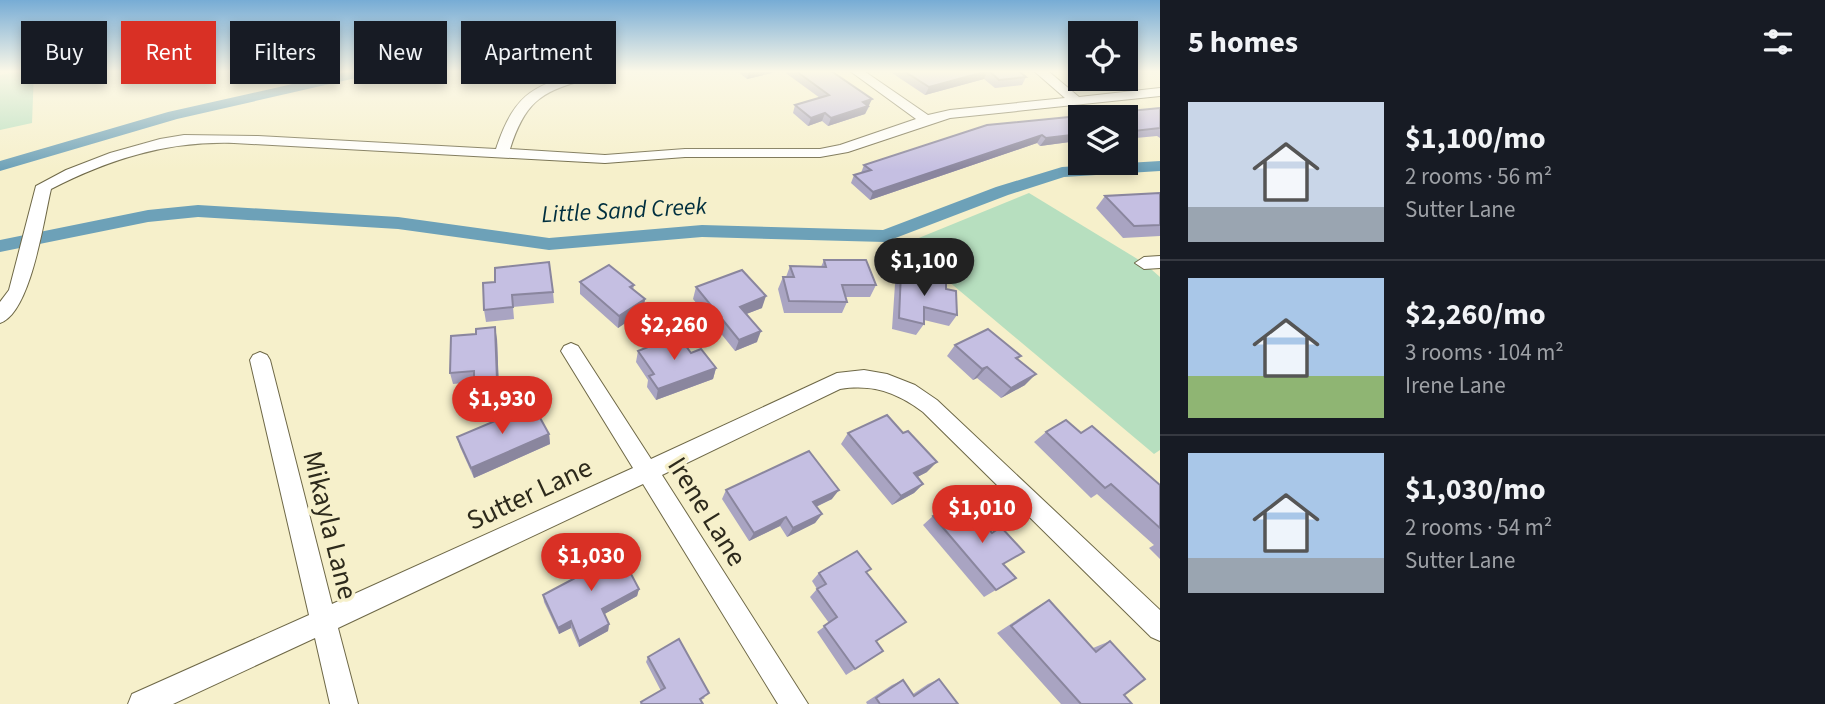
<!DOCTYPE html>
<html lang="en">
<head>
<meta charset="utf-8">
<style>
	:root { --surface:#171b24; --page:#20242c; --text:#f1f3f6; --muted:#9ea1a6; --line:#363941; --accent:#d93025 }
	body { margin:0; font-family:"Source Sans 3",sans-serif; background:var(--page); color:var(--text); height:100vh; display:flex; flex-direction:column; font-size:26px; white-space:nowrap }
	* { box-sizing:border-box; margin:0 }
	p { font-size:23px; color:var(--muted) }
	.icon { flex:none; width:38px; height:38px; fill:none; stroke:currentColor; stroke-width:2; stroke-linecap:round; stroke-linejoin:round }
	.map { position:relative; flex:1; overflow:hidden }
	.details { display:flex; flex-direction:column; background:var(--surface); width:665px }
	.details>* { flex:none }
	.guide { position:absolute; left:21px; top:21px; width:665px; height:63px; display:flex; gap:14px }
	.tools { position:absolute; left:1068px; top:21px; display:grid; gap:14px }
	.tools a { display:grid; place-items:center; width:70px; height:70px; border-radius:0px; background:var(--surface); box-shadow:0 4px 10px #0003; font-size:35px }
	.price { position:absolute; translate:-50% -60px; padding:0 16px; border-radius:24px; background:var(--accent); color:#fff; font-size:23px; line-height:46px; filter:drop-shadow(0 2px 4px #0008) }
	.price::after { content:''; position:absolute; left:50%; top:42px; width:21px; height:16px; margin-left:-10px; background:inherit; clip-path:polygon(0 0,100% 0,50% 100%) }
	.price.current { background:#222; color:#fff }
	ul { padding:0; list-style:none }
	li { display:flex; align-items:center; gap:21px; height:175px; padding:0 28px }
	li+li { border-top:2px solid var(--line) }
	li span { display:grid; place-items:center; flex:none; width:196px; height:140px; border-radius:0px; color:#555 }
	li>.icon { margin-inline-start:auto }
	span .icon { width:84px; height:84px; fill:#fffc; stroke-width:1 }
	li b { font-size:30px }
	h2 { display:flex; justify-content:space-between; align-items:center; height:84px; padding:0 28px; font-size:30px }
	.tag { padding:0 24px; border-radius:0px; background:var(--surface); box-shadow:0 4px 10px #0003; font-size:24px; line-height:63px }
	.tag.current { background:var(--accent); color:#fff }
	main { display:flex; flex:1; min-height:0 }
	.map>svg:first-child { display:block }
	.green { fill:#b7dfbf }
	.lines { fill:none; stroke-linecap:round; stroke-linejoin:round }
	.canal { fill:#6da1b8; fill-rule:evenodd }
	.street-casing { stroke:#6e6847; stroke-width:2 }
	.street { fill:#fff; fill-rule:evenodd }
	.wall { fill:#a9a4c2 }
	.shaded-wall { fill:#8a869e }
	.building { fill:#c5bfe2; stroke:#8a869e; stroke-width:2 }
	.labels { text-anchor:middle; stroke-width:7; stroke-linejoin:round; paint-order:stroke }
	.water-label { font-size:24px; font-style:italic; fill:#002f3f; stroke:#f6f0cb }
	.near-street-label { font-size:28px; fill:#2d2a1c; stroke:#f6f0cb }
</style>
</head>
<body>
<main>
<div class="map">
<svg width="1160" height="704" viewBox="0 0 1160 704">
	<rect width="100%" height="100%" fill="#f6f0cb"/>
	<g class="green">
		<polygon points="19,71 34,71 32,123 0,130 0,75"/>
		<polygon points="1029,193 1144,263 1160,277 1160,450 1154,454 904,244"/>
	</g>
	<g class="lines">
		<g class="canal">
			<polygon points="350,71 376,71 369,75 177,119 0,171 0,161 168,112"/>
			<polygon points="1160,161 1160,171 1064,177 1008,195 885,242 702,237 549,250 398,229 198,217 148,222 0,252 0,240 148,210 198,205 398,217 549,238 702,225 883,230 996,187 1062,167"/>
		</g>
		<defs>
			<g id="street">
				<path d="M593,71h23c-8,6 -21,7 -31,9 -46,11 -61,25 -75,69l95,6 80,-6h135l20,-4 76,-26 -66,-48h14l64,44 22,-5 115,-12 -31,-27h14l31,26 81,-9v8l-210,22 -102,34 -28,5h-135l-80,6 -371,-20c-67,-2 -124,16 -183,46 -7,29 -20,124 -51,134v-21l9,-12 27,-104 30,-16 44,-17 50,-14 24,-4 74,1 238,13c19,-58 40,-66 97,-78z"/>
				<polygon points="1160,256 1160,268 1144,269 1135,263 1144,257"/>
				<path d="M571,343l7,3 73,113 186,-86 27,-3 23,4 28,11 22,15 223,210v31l-9,-4 -228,-225c-27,-20 -50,-28 -83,-23l-178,86 146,229h-30l-135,-220 -305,144 20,76h-28l-15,-66 -142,66h-45l4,-10 177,-79 -59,-255 3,-5 7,-3 7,3 3,5 62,244 301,-136 -72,-117 3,-5z"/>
			</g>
		</defs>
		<use href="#street" class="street-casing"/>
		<use href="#street" class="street"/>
	</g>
	<g class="wall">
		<polygon points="737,71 780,71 747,79"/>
		<polygon points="783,71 831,71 869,107 865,114 828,126 822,121 808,126 793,113 795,105 820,98"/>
		<polygon points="889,71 1019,71 1026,77 1022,85 995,88 984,79 925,95"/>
		<polygon points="1160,108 1160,138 1157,136 1125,139 1125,117 1080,117 1080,143 1077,141 1040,146 1037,143 870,200 851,183 854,175 861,173 864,165 987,125"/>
		<polygon points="1160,193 1160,236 1123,238 1096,208 1105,196"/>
		<polygon points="824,260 876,285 870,297 846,297 847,302 842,313 784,313 778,289 783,277 786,277 790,266 821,267"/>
		<polygon points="901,272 946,289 957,315 949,326 924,320 924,324 916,335 892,329 895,284"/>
		<polygon points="580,282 634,285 633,290 645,299 643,311 618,328 580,294"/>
		<polygon points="483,283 553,292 554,303 513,307 514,319 486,322 484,310"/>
		<polygon points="696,287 762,308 746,314 757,342 735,351 693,299"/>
		<polygon points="497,339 499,391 477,393 474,382 453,384 450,373"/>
		<polygon points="955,345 1021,356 1018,359 1025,385 1001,398 977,378 973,380 947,356"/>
		<polygon points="638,351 691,353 716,368 713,379 656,400 647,387 648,380 636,362"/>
		<polygon points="1046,432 1081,433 1160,485 1160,559 1149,548 1154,545 1097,494 1091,498 1034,442"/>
		<polygon points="848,433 927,472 917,477 923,484 914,493 892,505 841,444"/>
		<polygon points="549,434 550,444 474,478 460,447 457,437"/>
		<polygon points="726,490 832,499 816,507 822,514 815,523 787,537 780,526 749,541 722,499"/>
		<polygon points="933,516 1004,565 1016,578 984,597 923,525"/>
		<polygon points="613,559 639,589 637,596 604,614 609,624 608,631 579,647 571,628 559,634 544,602 543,595 574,579 572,573 571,565"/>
		<polygon points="819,573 867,573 876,642 883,651 846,675 817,632 829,623 810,597 817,589 812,581"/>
		<polygon points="1049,600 1093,648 1110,641 1124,695 1132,704 1061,704 997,633 1035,608"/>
		<polygon points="648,657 705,698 701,700 703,704 640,704 641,702 661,691 646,662"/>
		<polygon points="939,679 958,704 867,704 866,702 892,685 903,680 913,694 928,684"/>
	</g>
	<g class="shaded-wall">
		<polygon points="780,71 747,79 749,72"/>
		<polygon points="988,71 984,79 925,95 929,87"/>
		<polygon points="872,99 865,114 828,126 831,118 863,102"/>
		<polygon points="825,113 822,121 808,126 811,118"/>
		<polygon points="1080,134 1080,137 1077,141 1040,146 1046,138"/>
		<polygon points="1042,135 1037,143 870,200 873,192"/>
		<polygon points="766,296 762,308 736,318 740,307"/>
		<polygon points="645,299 643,311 618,328 619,316"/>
		<polygon points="495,327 497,339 499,391 497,380"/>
		<polygon points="761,331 757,342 735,351 739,340"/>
		<polygon points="987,367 977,378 973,380 982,369"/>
		<polygon points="716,368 713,379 656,400 658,389"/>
		<polygon points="1036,374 1025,385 1001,398 1011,388"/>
		<polygon points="549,434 550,444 474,478 471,468"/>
		<polygon points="937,462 927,472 906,483 914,473"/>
		<polygon points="923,484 914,493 892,505 901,496"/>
		<polygon points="839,490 832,499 807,511 813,502"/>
		<polygon points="822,514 815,523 787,537 793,528"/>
		<polygon points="786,517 780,526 749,541 754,533"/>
		<polygon points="639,589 637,596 601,616 602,609"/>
		<polygon points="571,621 571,628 559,634 558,628"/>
		<polygon points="609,624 608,631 579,647 579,641"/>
	</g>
	<g class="building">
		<polygon points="796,71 831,71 872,99 863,102 868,106 831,118 825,113 811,118 795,105 829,95"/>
		<polygon points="904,71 988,71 929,87"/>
		<polygon points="989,71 1019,71 1026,77 999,80"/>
		<polygon points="1160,108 1160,128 1125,132 1125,117 1080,117 1080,134 1046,138 1042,135 873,192 854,175 871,170 864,165 987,125"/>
		<polygon points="1160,193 1160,225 1134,226 1105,196"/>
		<polygon points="824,260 866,260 876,285 842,285 847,302 789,301 783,277 794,277 790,266 826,267"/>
		<polygon points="549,262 553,292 512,295 513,307 484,310 483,283 495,282 495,268"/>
		<polygon points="609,265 634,285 630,287 645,299 619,316 580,282"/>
		<polygon points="742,270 766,296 740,307 761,331 739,340 696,287"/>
		<polygon points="901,272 946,283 946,289 956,291 957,315 924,307 924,324 899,318"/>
		<polygon points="495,327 497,380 474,382 474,371 450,373 451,336 476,334 476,329"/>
		<polygon points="988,329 1021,356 1016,358 1036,374 1011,388 987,367 982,369 955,345"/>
		<polygon points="678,335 691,353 701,349 716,368 658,389 649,376 654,374 638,351"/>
		<polygon points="533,405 549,434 471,468 457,437"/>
		<polygon points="887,415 903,433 908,431 937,462 914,473 923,484 901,496 848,433"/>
		<polygon points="1066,420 1081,433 1092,426 1160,485 1160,528 1111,484 1105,488 1046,432"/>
		<polygon points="809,451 839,490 813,502 822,514 793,528 786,517 754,533 726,490"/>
		<polygon points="968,506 992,533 1001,527 1024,552 1003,564 1016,578 996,590 933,516 947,509 952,515"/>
		<polygon points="607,547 613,559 621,555 639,589 602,609 609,624 579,641 571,621 558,628 543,595 577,577 571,565"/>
		<polygon points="857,551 871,569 866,572 906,622 876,641 883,651 855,669 824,626 837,617 817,589 826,584 819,573"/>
		<polygon points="1049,600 1096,652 1110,641 1145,679 1124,695 1132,704 1081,704 1011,626"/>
		<polygon points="679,639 709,693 700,699 703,704 642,704 641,702 665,688 648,657"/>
		<polygon points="939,679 958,704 880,704 876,698 903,680 914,696"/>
	</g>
	<linearGradient id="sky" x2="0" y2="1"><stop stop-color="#77acd5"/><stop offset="0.42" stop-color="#fbf8e8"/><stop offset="1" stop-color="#fbf8e8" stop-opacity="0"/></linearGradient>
	<rect width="1160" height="170" fill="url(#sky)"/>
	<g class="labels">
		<g class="water-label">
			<text transform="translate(624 210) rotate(-3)" y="8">Little Sand Creek</text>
		</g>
		<g class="near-street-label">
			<text transform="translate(529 493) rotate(-25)" y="10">Sutter Lane</text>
			<text transform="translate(708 511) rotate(58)" y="10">Irene Lane</text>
			<text transform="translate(331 525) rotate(76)" y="10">Mikayla Lane</text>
		</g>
	</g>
</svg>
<div class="tools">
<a><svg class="icon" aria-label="locate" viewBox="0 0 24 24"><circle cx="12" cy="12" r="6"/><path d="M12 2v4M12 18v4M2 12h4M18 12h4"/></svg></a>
<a><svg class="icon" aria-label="layers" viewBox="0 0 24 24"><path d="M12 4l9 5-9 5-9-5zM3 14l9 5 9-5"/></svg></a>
</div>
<b class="price current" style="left:924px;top:298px">$1,100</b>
<b class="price" style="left:674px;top:362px">$2,260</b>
<b class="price" style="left:502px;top:436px">$1,930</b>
<b class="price" style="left:982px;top:545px">$1,010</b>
<b class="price" style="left:591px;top:593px">$1,030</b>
<div class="guide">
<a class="tag">Buy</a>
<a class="tag current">Rent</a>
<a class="tag">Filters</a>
<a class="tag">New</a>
<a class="tag">Apartment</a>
</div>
</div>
<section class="details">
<h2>5 homes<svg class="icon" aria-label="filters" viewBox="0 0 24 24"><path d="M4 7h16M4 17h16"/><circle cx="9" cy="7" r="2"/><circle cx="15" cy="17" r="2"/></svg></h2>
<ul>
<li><span style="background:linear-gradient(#c9d6e8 75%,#9aa5b1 0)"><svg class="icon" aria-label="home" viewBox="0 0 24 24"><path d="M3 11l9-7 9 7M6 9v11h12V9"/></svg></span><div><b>$1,100/mo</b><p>2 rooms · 56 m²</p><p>Sutter Lane</p></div></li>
<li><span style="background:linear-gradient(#a9c7e8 70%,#8fb573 0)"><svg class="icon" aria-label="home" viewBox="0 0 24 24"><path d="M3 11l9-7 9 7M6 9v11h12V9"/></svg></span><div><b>$2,260/mo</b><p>3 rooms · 104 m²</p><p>Irene Lane</p></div></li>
<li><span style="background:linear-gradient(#a9c7e8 75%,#9aa5b1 0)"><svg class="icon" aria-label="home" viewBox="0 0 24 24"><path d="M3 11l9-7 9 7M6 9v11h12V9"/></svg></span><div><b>$1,030/mo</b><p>2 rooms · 54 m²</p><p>Sutter Lane</p></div></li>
</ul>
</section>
</main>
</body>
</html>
